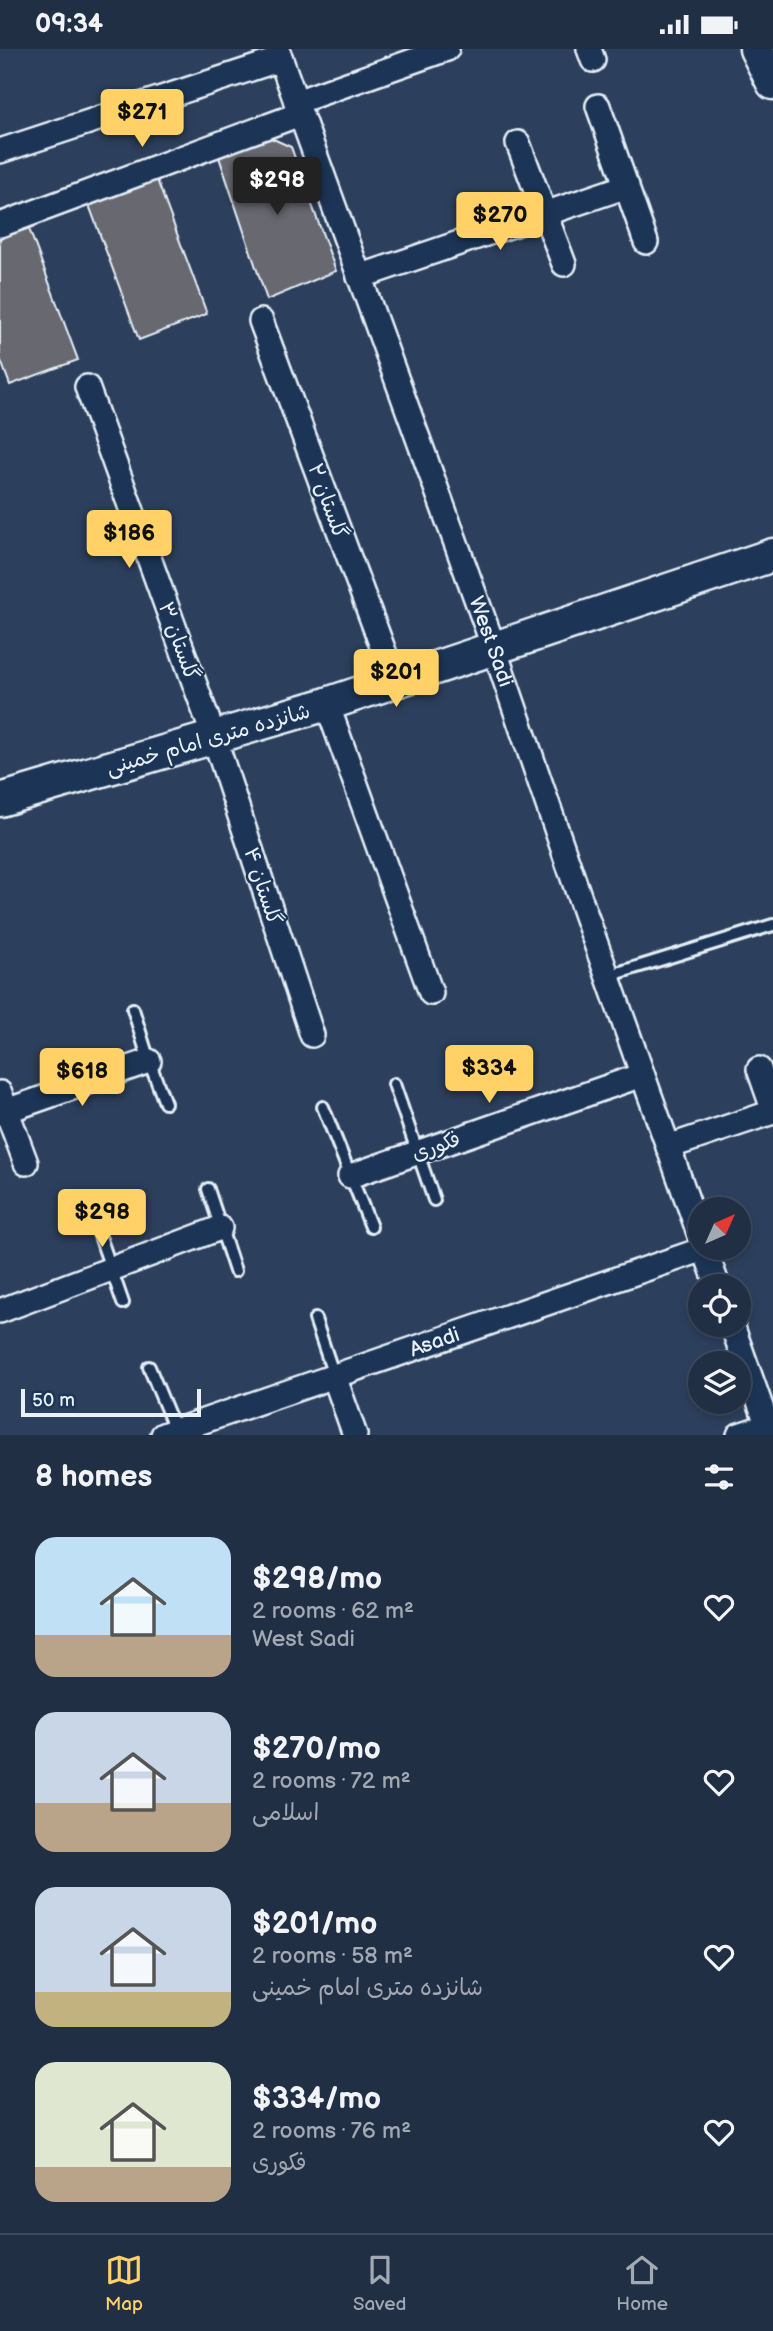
<!DOCTYPE html>
<html lang="en">
<head>
<meta charset="utf-8">
<style>
	:root { --surface:#212f45; --page:#29374c; --text:#f1f3f6; --muted:#a2a9b3; --line:#3e4a5e; --accent:#ffd166 }
	body { margin:0; font-family:"Balsamiq Sans","Playpen Sans Arabic",sans-serif; background:var(--page); color:var(--text); height:100vh; display:flex; flex-direction:column; font-size:26px; white-space:nowrap }
	* { box-sizing:border-box; margin:0 }
	p { font-size:23px; color:var(--muted) }
	.icon { flex:none; width:38px; height:38px; fill:none; stroke:currentColor; stroke-width:2; stroke-linecap:round; stroke-linejoin:round }
	.map { position:relative; height:1386px; overflow:hidden }
	.sheet { display:flex; flex-direction:column; background:var(--surface); flex:1 }
	.sheet>* { flex:none }
	.needle { width:46px; rotate:45deg }
	.tools { position:absolute; left:688px; top:1148px; display:grid; gap:14px }
	.tools a { display:grid; place-items:center; width:63px; height:63px; border-radius:50%; background:var(--surface); box-shadow:0 4px 10px #0003,0 0 0 2px var(--line); font-size:35px }
	.scale { position:absolute; left:21px; bottom:18px; width:180px; box-sizing:border-box; padding-left:7px; border:4px solid #e8f1f8; border-top:0; font-size:19px; line-height:24px; white-space:nowrap; color:#e8f1f8; -webkit-text-stroke:5px #1d3557; paint-order:stroke }
	.price { position:absolute; translate:-50% -60px; padding:0 16px; border-radius:7px; background:var(--accent); color:#111; font-size:23px; line-height:46px; filter:drop-shadow(0 2px 4px #0008) }
	.price::after { content:''; position:absolute; left:50%; top:42px; width:21px; height:16px; margin-left:-10px; background:inherit; clip-path:polygon(0 0,100% 0,50% 100%) }
	.price.active { background:#222; color:#fff }
	ul { padding:0; list-style:none }
	li { display:flex; align-items:center; gap:21px; height:175px; padding:0 35px }
	li span { display:grid; place-items:center; flex:none; width:196px; height:140px; border-radius:21px; color:#555 }
	li>.icon { margin-inline-start:auto }
	span .icon { width:84px; height:84px; fill:#fffc; stroke-width:1 }
	li b { font-size:30px }
	h2 { display:flex; justify-content:space-between; align-items:center; height:84px; padding:0 35px; font-size:30px }
	.status { display:flex; justify-content:space-between; align-items:center; height:49px; padding:0 35px; background:var(--surface); direction:ltr }
	.status svg { height:19px; fill:currentColor }
	.tab-bar { display:flex; justify-content:space-around; align-items:center; height:98px; border-top:2px solid var(--line); background:var(--surface); font-size:19px; color:var(--muted) }
	.tab-bar a { display:grid; justify-items:center; gap:4px }
	.tab-bar .active { color:var(--accent) }
	.map>svg:first-child { display:block }
	.building { fill:#686871; stroke:#e8f1f8; stroke-width:2 }
	.lines { fill:none; stroke-linecap:round; stroke-linejoin:round }
	.service-casing { stroke:#e8f1f8; stroke-width:16 }
	.minor-casing { stroke:#e8f1f8; stroke-width:28 }
	.secondary-casing { stroke:#e8f1f8; stroke-width:37 }
	.service { stroke:#1d3557; stroke-width:10 }
	.minor { stroke:#1d3557; stroke-width:23 }
	.secondary { stroke:#1d3557; stroke-width:32 }
	.labels { text-anchor:middle; stroke-width:5; stroke-linejoin:round; paint-order:stroke }
	.street-label { font-size:21px; fill:#e8f1f8; stroke:#1d3557 }
</style>
</head>
<body>
<div class="status"><b>09:34</b><svg viewBox="0 0 49 12"><path d="M0 12V9h3v3zM5 12V6h3v6zM10 12V3h3v9zM15 12V0h3v12zM26 1h20v11H26zM47 4h2v5h-2z"/></svg></div>
<div class="map">
<svg width="773" height="1386" viewBox="0 0 773 1386">
	<rect width="100%" height="100%" fill="#2c3f5c"/>
	<filter id="ink" filterUnits="userSpaceOnUse"><feTurbulence type="fractalNoise" baseFrequency=".0143" numOctaves="2"/><feDisplacementMap in="SourceGraphic" scale="14" xChannelSelector="R" yChannelSelector="G"/><feConvolveMatrix kernelMatrix="1 2 1 2 8 2 1 2 1" color-interpolation-filters="sRGB"/></filter>
	<g filter="url(#ink)">
		<g class="building">
			<polygon points="271,89 291,98 336,222 267,251 219,108"/>
			<polygon points="157,131 207,265 139,291 89,156"/>
			<polygon points="28,177 78,311 10,336 0,309 0,187"/>
		</g>
		<g class="lines">
			<defs>
				<g id="service">
					<polyline points="608,927 773,876"/>
					<polyline points="133,960 149,1012 165,1054"/>
					<polyline points="394,1035 434,1151"/>
					<polyline points="323,1058 371,1178"/>
					<polyline points="208,1140 235,1222"/>
					<polyline points="95,1173 123,1254"/>
					<polyline points="315,1270 334,1327"/>
					<polyline points="149,1318 176,1383"/>
				</g>
				<g id="minor">
					<path id="s1" d="M277,0l217,599 91,265 115,323"/>
					<polyline points="589,0 593,11"/>
					<polyline points="296,53 447,0"/>
					<polyline points="598,57 646,193"/>
					<polyline points="518,94 564,215"/>
					<polyline points="0,102 281,10"/>
					<polyline points="0,176 300,65"/>
					<polyline points="359,228 627,137"/>
					<polyline points="261,272 395,632"/>
					<polyline points="87,338 214,688 312,986"/>
					<polyline points="327,655 431,944"/>
					<polyline points="759,1020 773,1060"/>
					<polyline points="0,1044 26,1114"/>
					<polyline points="0,1064 149,1012"/>
					<polyline points="668,1098 773,1063"/>
					<polyline points="350,1127 642,1026"/>
					<polyline points="704,1199 718,1237"/>
					<polyline points="0,1262 220,1179"/>
					<polyline points="732,1276 771,1386"/>
					<polyline points="334,1327 355,1386"/>
					<path id="s2" d="M163,1386l541,-186"/>
					<polyline points="739,1386 773,1375"/>
				</g>
				<g id="secondary">
					<polyline points="756,0 773,34"/>
					<polyline points="0,751 327,655 773,506"/>
				</g>
			</defs>
			<use href="#service" class="service-casing"/>
			<use href="#minor" class="minor-casing"/>
			<use href="#secondary" class="secondary-casing"/>
			<use href="#service" class="service"/>
			<use href="#minor" class="minor"/>
			<use href="#secondary" class="secondary"/>
		</g>
	</g>
	<g class="labels">
		<g class="street-label">
			<text transform="translate(328 452) rotate(70)" y="7">گلستان ۲</text>
			<text transform="translate(179 592) rotate(70)" y="7">گلستان ۳</text>
			<text dy="7" stroke="none"><textPath href="#s1" startOffset="630">West Sadi</textPath></text>
			<text transform="translate(208 690) rotate(-16)" y="7">شانزده متری امام خمینی</text>
			<text transform="translate(263 837) rotate(72)" y="7">گلستان ۴</text>
			<text transform="translate(436 1097) rotate(-19)" y="7">فکوری</text>
			<text dy="7" stroke="none"><textPath href="#s2" startOffset="287">Asadi</textPath></text>
		</g>
	</g>
</svg>
<div class="tools">
<a><svg class="needle" viewBox="-14 -14 28 28"><path d="M0-13l5 13h-10z" fill="#e53935"/><path d="M0 13l5-13h-10z" fill="#a2a9b3"/></svg></a>
<a><svg class="icon" aria-label="locate" viewBox="0 0 24 24"><circle cx="12" cy="12" r="6"/><path d="M12 2v4M12 18v4M2 12h4M18 12h4"/></svg></a>
<a><svg class="icon" aria-label="layers" viewBox="0 0 24 24"><path d="M12 4l9 5-9 5-9-5zM3 14l9 5 9-5"/></svg></a>
</div>
<div class="scale">50 m</div>
<b class="price" style="left:142px;top:100px">$271</b>
<b class="price active" style="left:277px;top:168px">$298</b>
<b class="price" style="left:500px;top:203px">$270</b>
<b class="price" style="left:129px;top:521px">$186</b>
<b class="price" style="left:396px;top:660px">$201</b>
<b class="price" style="left:489px;top:1056px">$334</b>
<b class="price" style="left:82px;top:1059px">$618</b>
<b class="price" style="left:102px;top:1200px">$298</b>
</div>
<section class="sheet">
<h2>8 homes<svg class="icon" aria-label="filters" viewBox="0 0 24 24"><path d="M4 7h16M4 17h16"/><circle cx="9" cy="7" r="2"/><circle cx="15" cy="17" r="2"/></svg></h2>
<ul>
<li><span style="background:linear-gradient(#bfe0f5 70%,#b9a48a 0)"><svg class="icon" aria-label="home" viewBox="0 0 24 24"><path d="M3 11l9-7 9 7M6 9v11h12V9"/></svg></span><div><b>$298/mo</b><p>2 rooms · 62 m²</p><p>West Sadi</p></div><svg class="icon" aria-label="heart" viewBox="0 0 24 24"><path d="M12 20l-8-8c-3-5 5-10 8-4 3-6 11-1 8 4z"/></svg></li>
<li><span style="background:linear-gradient(#c9d6e8 65%,#b9a48a 0)"><svg class="icon" aria-label="home" viewBox="0 0 24 24"><path d="M3 11l9-7 9 7M6 9v11h12V9"/></svg></span><div><b>$270/mo</b><p>2 rooms · 72 m²</p><p>اسلامی</p></div><svg class="icon" aria-label="heart" viewBox="0 0 24 24"><path d="M12 20l-8-8c-3-5 5-10 8-4 3-6 11-1 8 4z"/></svg></li>
<li><span style="background:linear-gradient(#c9d6e8 75%,#c2b280 0)"><svg class="icon" aria-label="home" viewBox="0 0 24 24"><path d="M3 11l9-7 9 7M6 9v11h12V9"/></svg></span><div><b>$201/mo</b><p>2 rooms · 58 m²</p><p>شانزده متری امام خمینی</p></div><svg class="icon" aria-label="heart" viewBox="0 0 24 24"><path d="M12 20l-8-8c-3-5 5-10 8-4 3-6 11-1 8 4z"/></svg></li>
<li><span style="background:linear-gradient(#dfe7d0 75%,#b9a48a 0)"><svg class="icon" aria-label="home" viewBox="0 0 24 24"><path d="M3 11l9-7 9 7M6 9v11h12V9"/></svg></span><div><b>$334/mo</b><p>2 rooms · 76 m²</p><p>فکوری</p></div><svg class="icon" aria-label="heart" viewBox="0 0 24 24"><path d="M12 20l-8-8c-3-5 5-10 8-4 3-6 11-1 8 4z"/></svg></li>
</ul>
</section>
<nav class="tab-bar">
<a class="active"><svg class="icon" aria-label="map" viewBox="0 0 24 24"><path d="M3 6l6-2 6 2 6-2v14l-6 2-6-2-6 2zM9 4v14M15 6v14"/></svg>Map</a>
<a><svg class="icon" aria-label="saved" viewBox="0 0 24 24"><path d="M7 4h10v16l-5-4-5 4z"/></svg>Saved</a>
<a><svg class="icon" aria-label="home" viewBox="0 0 24 24"><path d="M3 11l9-7 9 7M6 9v11h12V9"/></svg>Home</a>
</nav>
</body>
</html>
